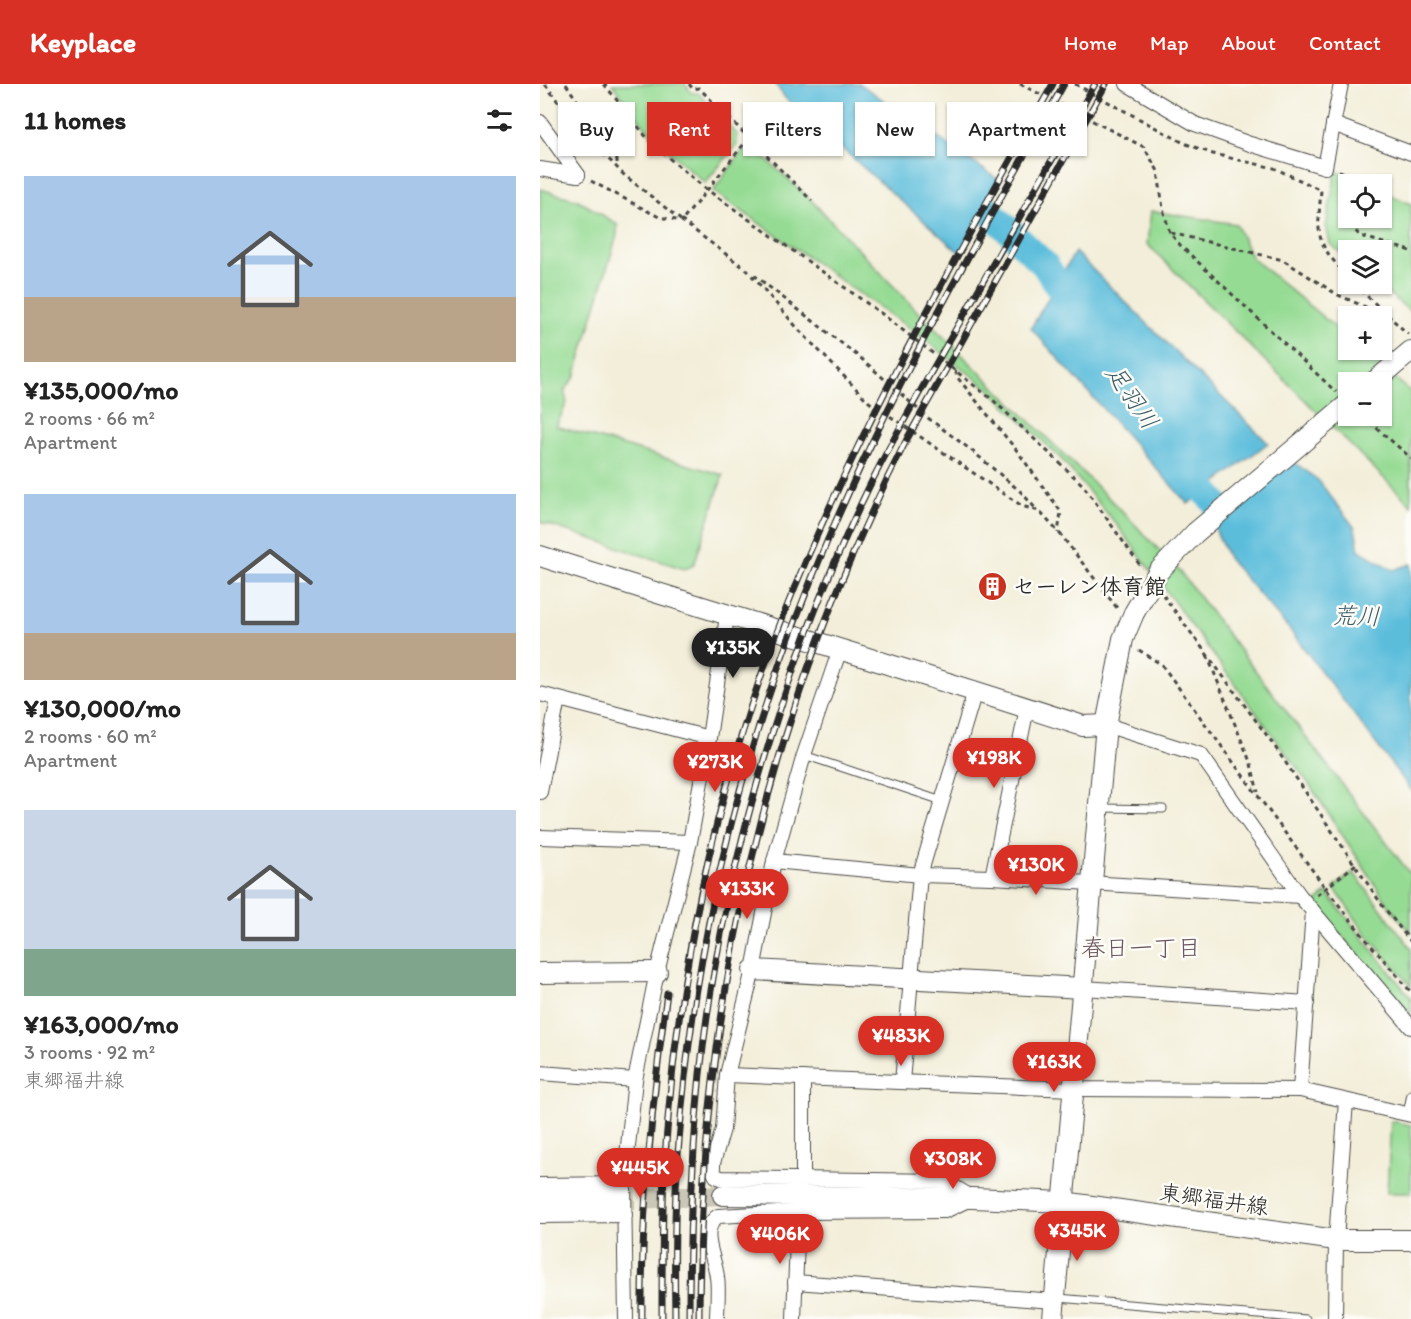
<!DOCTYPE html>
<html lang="en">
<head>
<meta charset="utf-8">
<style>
	:root { --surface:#fff; --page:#f2f2f2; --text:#222; --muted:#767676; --accent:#d93025 }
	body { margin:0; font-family:Itim,"Klee One",sans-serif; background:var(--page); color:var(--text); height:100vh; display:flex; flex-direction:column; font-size:22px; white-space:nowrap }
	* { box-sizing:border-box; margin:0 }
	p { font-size:20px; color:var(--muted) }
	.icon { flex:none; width:33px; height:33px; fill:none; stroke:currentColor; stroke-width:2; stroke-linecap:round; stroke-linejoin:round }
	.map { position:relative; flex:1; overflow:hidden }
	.details { display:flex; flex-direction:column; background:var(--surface); width:540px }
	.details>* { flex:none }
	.hud { position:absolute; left:18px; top:18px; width:570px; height:54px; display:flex; gap:12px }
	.controls { position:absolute; left:798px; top:90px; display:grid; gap:12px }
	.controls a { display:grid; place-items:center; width:54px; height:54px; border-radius:0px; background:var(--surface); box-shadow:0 2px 4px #0004; font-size:30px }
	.price { position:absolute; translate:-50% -51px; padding:0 14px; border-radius:21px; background:var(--accent); color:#fff; font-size:20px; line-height:39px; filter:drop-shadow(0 2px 3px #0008) }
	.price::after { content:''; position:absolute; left:50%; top:36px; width:18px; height:14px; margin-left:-9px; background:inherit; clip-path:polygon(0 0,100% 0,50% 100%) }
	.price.active { background:#222; color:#fff }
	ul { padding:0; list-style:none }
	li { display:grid; align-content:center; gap:12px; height:318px; padding:0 24px }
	li span { display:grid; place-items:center; height:186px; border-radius:0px; color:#555 }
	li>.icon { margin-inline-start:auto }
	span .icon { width:108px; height:108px; fill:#fffc; stroke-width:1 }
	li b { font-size:26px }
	h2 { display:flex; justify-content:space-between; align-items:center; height:72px; padding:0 24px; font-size:26px }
	.pill { padding:0 21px; border-radius:0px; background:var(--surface); box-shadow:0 2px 4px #0004; font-size:21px; line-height:54px }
	.pill.active { background:var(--accent); color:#fff }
	header { display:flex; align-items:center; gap:36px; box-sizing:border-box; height:84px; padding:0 30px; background:var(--accent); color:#fff }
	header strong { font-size:28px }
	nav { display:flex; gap:33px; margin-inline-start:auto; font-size:21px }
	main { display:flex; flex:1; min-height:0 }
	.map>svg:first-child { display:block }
	.green { fill:#96db94; stroke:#608360; stroke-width:1.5; fill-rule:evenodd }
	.water { fill:#5cbddb; stroke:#447483; stroke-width:1.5 }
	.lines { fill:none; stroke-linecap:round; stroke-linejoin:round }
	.river { stroke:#5cbddb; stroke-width:28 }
	.secondary-tunnel { stroke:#cbc7b6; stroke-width:20; stroke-dasharray:20 10; stroke-linecap:butt }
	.lane-casing { stroke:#494845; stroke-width:9 }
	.street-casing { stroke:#494845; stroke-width:16 }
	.secondary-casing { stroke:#494845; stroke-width:22 }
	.path { stroke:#494845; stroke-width:3; stroke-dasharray:4.5 4.5; stroke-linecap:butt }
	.lane { stroke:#fff; stroke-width:7 }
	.street { stroke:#fff; stroke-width:14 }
	.secondary { stroke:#fff; stroke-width:20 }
	.rail-casing { stroke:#2b2b2b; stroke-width:7 }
	.rail { stroke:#fdfcf7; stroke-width:4.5; stroke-dasharray:14; stroke-linecap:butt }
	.secondary-bridge-casing { stroke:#494845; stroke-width:22; stroke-linecap:butt }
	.secondary-bridge { stroke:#fff; stroke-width:20 }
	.labels { text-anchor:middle; stroke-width:5; stroke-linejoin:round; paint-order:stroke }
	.poi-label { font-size:22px; font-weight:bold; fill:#2b2b2b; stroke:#fdfcf7; text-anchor:start }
	.street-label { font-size:22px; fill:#2b2b2b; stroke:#fdfcf7 }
	.water-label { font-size:24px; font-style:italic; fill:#3c5e69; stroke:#fdfcf7 }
	.neighbourhood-label { font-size:24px; fill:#6a565e; stroke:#fdfcf7 }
</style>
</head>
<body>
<header>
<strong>Keyplace</strong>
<nav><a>Home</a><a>Map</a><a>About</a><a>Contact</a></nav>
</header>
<main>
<section class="details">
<h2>11 homes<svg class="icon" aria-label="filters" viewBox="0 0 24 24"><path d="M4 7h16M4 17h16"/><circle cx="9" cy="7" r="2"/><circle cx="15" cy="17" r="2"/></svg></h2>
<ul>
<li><span style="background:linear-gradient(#a9c7e8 65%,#b9a48a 0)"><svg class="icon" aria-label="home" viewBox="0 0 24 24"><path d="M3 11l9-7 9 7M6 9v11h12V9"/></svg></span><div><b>¥135,000/mo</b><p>2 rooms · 66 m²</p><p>Apartment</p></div></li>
<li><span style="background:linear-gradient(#a9c7e8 75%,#b9a48a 0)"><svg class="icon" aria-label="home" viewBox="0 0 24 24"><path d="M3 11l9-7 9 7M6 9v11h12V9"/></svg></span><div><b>¥130,000/mo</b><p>2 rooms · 60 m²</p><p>Apartment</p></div></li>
<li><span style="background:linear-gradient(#c9d6e8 75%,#7fa58c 0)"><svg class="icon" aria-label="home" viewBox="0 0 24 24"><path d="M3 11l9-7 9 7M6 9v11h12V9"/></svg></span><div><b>¥163,000/mo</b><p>3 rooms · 92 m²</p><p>東郷福井線</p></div></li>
</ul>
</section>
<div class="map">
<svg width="871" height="1235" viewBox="0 0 871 1235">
	<rect width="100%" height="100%" fill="#fdfcf7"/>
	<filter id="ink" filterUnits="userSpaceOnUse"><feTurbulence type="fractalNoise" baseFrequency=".0167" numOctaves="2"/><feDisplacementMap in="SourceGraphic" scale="12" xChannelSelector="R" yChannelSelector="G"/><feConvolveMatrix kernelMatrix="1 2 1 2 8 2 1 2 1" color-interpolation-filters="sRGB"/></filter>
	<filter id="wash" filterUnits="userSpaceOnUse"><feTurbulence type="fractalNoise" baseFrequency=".008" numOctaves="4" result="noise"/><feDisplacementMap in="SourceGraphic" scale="24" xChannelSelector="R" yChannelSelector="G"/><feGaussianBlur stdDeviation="1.35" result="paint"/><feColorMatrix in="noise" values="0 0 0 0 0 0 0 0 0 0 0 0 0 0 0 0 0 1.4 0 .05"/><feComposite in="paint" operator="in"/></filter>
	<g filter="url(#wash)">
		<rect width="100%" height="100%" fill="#f3eed9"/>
		<g class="green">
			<polygon points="72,0 145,0 152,9 158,9 197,50 197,61 165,99 114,54"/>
			<polygon points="203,66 216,66 272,117 379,229 583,428 641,489 871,791 871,849 849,822 769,700 577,441 522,376 448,304 369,244 173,107"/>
			<polygon points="796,87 827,100 808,100 808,134 842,134 842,107 871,120 871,228 837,200 842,200 842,166 808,166 808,175 790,160 786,142"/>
			<polygon points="0,105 38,116 77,140 77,151 35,293 24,307 27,319 16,342 183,391 155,478 152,482 144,485 0,438"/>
			<path d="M611,127l85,13 16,34 96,80v12h15l48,42v113l-264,-261zM808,298h34v34h-34z"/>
			<polygon points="813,788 871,864 871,902 827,851 794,804"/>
			<polygon points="787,809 871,914 871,930 773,820"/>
			<polygon points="851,1037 871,1041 871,1109 847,1109"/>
		</g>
		<g class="water">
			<polygon points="235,0 320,0 459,96 420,169 246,15"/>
			<polygon points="535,168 728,359 648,420 491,244"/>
			<polygon points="751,376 778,396 815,444 819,466 853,486 871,480 871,706 750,546 688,474 673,440"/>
		</g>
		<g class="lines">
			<g class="river">
				<polyline points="416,96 505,181 538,232"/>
				<polyline points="641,378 700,448"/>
			</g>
		</g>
	</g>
	<g filter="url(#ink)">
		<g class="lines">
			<polyline class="secondary-tunnel" points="75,1116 183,1111"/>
			<defs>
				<g id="lane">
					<polyline points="416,669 474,686"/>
					<polyline points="264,671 402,717"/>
					<polyline points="561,724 623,725"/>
					<polyline points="867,1030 871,1010"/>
					<polyline points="518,1214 766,1235"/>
				</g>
				<g id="street">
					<polyline points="587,0 655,40 710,60 785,83 801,0"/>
					<polyline points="0,38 38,91"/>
					<polyline points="793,40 871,69"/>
					<polyline points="0,85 38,91"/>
					<polyline points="300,565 264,671 234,777 213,886 187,991 183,1045 173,1079 173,1086 176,1092 181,1094 405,1097 431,1113"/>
					<polyline points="0,610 169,654"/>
					<polyline points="566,641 661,671 760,812 871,943"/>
					<polyline points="0,708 18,615"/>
					<polyline points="0,753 150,758"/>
					<polyline points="234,777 380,791 452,793 760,812"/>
					<polyline points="452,793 487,624"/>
					<polyline points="543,904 767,919"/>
					<polyline points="0,989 95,996"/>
					<polyline points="187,991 533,1005 760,1006 871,1031"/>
					<polyline points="263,994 263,1096"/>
					<polyline points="362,998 380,791 435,607"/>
					<polyline points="760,1006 773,827"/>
					<polyline points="0,1101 84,1100"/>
					<polyline points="0,1132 85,1131"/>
					<polyline points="255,1198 515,1217"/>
					<polyline points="86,1235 84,1100 95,996 117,888 150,758 169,654 187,532"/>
					<path d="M177,1235c0,-14 2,-29 0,-42 -2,-20 -19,-47 1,-61l80,-4 147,-1 23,-11"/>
					<polyline points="254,1235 258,1128"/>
					<polyline points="795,1235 796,1156 806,1017"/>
				</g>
				<g id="secondary">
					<polyline points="834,298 871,267"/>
					<path d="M0,472c181,58 363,111 543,170l23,-1"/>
					<polyline points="213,886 543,904"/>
					<polyline points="0,889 117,888"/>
					<polyline points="183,1111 433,1114 523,1118 796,1156 871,1156"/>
					<polyline points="0,1117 75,1116"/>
					<polyline points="513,1235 566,641 583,555 594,529"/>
				</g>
			</defs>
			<use href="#lane" class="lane-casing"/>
			<use href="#street" class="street-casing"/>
			<use href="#secondary" class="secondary-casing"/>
			<g class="path">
				<polyline points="5,0 33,38 83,90 142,137 208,55"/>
				<polyline points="26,0 77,76 77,82"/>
				<polyline points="64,0 112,60 166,105 342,230 453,316 543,401 602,484"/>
				<polyline points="149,0 153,5 159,4 272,117"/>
				<polyline points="480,0 604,63 618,87 623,125 630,149 641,162 796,308"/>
				<path d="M535,0l109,59 29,11 61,14 47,22c-4,49 -6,51 27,87"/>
				<polyline points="799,87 811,91 810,100"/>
				<polyline points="51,97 119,133 142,137 207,186 260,247 329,318 482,422 499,427 521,451 577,524"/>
				<polyline points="808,115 806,136 820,152 871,167"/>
				<polyline points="631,149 743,176 798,211 853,235"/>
				<polyline points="214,191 323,276 388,334 431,366 481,408 497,426"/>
				<polyline points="814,200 868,250"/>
				<polyline points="415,286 417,293 478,368 521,428 518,449"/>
				<polyline points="823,332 871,374"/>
				<polyline points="623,511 731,657 842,821 871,858"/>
				<polyline points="599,566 622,581 784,802 824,853 871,908"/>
				<polyline points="667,571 711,680 718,708"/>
				<polyline points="777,811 816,780"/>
			</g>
			<use href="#lane" class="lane"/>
			<use href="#street" class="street"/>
			<use href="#secondary" class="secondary"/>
			<defs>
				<g id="rail">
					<path d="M102,1235c-1,-109 10,-218 25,-326"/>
					<path d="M122,1235c0,-48 0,-97 2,-145 11,-191 50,-382 120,-560 73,-185 172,-357 269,-530"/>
					<path d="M135,1235c-1,-59 -1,-119 4,-178 15,-194 60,-383 133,-563 68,-170 163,-334 252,-494"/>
					<path d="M149,1235c0,-82 3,-164 11,-245 20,-194 83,-409 168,-585 29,-59 63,-117 96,-174 43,-77 87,-154 131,-231"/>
					<path d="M159,1235c1,-311 66,-603 208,-880l199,-355"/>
				</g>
			</defs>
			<use href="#rail" class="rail-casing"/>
			<use href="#rail" class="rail"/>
			<defs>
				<polyline id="secondary-bridge" points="594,529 618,488 655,449 808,320"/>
			</defs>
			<use href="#secondary-bridge" class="secondary-bridge-casing"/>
			<use href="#secondary-bridge" class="secondary-bridge"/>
		</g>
	</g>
	<defs>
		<symbol id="building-disc" viewBox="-11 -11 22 22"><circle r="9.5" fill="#c8321e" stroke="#fdfcf7"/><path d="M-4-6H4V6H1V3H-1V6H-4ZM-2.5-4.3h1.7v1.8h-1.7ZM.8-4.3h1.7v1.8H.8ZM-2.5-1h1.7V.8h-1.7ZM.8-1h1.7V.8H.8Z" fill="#fff"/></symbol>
	</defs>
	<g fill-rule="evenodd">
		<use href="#building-disc" x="436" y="486" width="33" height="33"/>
	</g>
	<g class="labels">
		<g class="poi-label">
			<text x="473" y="510">セーレン体育館</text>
		</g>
		<g class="street-label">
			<text transform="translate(674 1115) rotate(8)" y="8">東郷福井線</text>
		</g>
		<g class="water-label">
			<text transform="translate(592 313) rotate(55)" y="8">足羽川</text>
			<text transform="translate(816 532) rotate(2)" y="8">荒川</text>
		</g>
		<g class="neighbourhood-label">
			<text x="601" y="872">春日一丁目</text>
		</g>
	</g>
</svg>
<div class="controls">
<a><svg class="icon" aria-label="locate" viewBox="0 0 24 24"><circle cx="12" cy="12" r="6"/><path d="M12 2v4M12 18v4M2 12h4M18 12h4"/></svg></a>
<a><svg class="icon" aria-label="layers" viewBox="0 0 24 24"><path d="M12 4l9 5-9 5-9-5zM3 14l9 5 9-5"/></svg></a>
<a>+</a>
<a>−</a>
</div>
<b class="price active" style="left:193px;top:595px">¥135K</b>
<b class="price" style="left:454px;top:705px">¥198K</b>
<b class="price" style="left:175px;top:709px">¥273K</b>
<b class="price" style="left:496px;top:812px">¥130K</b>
<b class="price" style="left:207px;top:836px">¥133K</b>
<b class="price" style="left:361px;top:983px">¥483K</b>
<b class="price" style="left:514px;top:1009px">¥163K</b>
<b class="price" style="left:413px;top:1106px">¥308K</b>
<b class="price" style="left:100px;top:1115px">¥445K</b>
<b class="price" style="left:537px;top:1178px">¥345K</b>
<b class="price" style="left:240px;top:1181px">¥406K</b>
<div class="hud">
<a class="pill">Buy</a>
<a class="pill active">Rent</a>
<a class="pill">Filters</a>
<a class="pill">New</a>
<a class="pill">Apartment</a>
</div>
</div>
</main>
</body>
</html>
